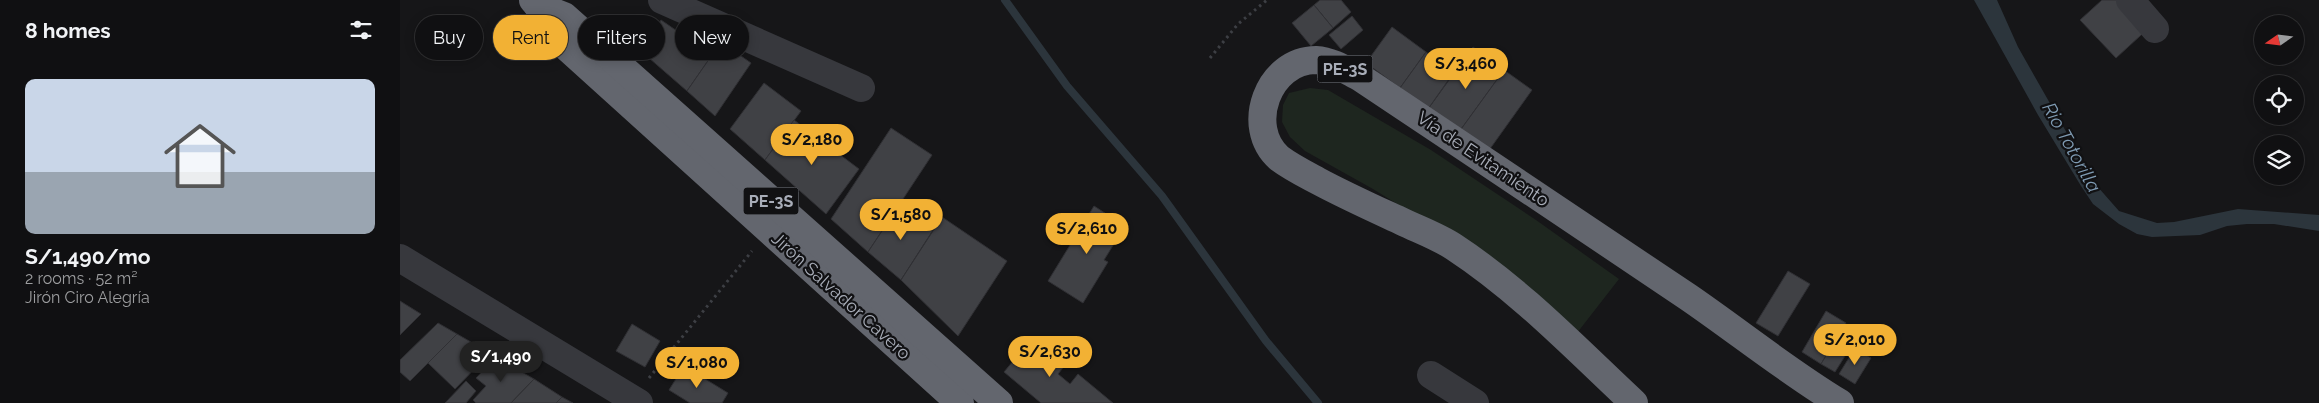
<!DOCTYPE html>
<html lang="en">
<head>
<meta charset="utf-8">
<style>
	:root { --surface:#101012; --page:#19191b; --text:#f1f3f6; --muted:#9c9d9f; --line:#303032; --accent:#f2b134 }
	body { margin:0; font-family:Raleway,sans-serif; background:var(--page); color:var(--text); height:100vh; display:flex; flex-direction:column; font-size:19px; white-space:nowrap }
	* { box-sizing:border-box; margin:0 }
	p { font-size:16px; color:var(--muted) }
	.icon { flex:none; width:28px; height:28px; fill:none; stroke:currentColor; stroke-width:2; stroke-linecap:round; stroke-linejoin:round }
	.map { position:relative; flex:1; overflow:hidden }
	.details { display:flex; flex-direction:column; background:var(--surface); width:400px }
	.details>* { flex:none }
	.guide { position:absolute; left:15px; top:15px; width:475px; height:45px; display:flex; gap:10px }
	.needle { width:32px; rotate:256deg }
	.buttons { position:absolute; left:1854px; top:15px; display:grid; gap:10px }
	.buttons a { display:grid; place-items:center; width:50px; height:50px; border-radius:50%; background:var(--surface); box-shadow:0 2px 12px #0003,0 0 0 1px var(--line); font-size:25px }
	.price { position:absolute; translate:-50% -42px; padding:0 11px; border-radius:18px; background:var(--accent); color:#111; font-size:16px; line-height:32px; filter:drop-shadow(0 1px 2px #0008) }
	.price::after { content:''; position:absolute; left:50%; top:30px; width:15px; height:11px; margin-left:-8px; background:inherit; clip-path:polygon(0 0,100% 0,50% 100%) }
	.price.current { background:#222; color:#fff }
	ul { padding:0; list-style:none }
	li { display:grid; align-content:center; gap:10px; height:265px; padding:0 25px }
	li span { display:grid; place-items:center; height:155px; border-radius:10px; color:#555 }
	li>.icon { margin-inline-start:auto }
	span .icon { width:90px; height:90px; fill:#fffc; stroke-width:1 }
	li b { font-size:21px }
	h2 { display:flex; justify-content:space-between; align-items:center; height:60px; padding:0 25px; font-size:21px }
	.tag { padding:0 18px; border-radius:22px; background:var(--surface); box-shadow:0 2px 12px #0003,0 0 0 1px var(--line); font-size:18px; line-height:45px }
	.tag.current { background:var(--accent); color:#111 }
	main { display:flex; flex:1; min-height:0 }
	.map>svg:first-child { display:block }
	.green { fill:#1e261f }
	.water { fill:#2c353c }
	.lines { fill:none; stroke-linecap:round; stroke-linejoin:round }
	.stream { stroke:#2c353c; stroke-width:8 }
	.building { fill:#404145; stroke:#303034 }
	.path { stroke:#3d3f44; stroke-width:3; stroke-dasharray:2.5 4; stroke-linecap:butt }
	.minor { stroke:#37383d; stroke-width:28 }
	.highway { stroke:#63666e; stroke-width:28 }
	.labels { text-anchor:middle; stroke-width:4.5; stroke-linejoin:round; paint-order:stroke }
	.shield { fill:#111113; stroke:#7b7e86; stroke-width:1 }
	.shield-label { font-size:16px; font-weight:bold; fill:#a8adb8 }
	.street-label { font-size:18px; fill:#a8adb8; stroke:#111113 }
	.water-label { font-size:19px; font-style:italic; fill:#7f9bb3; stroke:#111113 }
</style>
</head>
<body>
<main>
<section class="details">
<h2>8 homes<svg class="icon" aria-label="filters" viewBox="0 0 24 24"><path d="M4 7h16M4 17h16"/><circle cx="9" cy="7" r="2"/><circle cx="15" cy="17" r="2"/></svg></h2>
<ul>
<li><span style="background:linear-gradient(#c9d6e8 60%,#9aa5b1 0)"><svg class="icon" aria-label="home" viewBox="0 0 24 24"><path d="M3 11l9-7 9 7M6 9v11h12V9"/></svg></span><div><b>S/1,490/mo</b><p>2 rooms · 52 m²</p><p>Jirón Ciro Alegría</p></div></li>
</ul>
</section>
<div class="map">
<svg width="1919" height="403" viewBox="0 0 1919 403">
	<rect width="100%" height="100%" fill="#161618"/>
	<polygon class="green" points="910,88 928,90 1031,150 1136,220 1219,279 1177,333 1083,257 973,189 905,151 890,137 882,122 883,105 889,93"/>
	<polygon class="water" points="1574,0 1597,0 1618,47 1697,186 1719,211 1757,223 1774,222 1838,209 1919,215 1919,231 1874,224 1847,224 1827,226 1800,235 1752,237 1737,234 1719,224 1693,204 1681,186 1638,115"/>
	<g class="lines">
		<polyline class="stream" points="605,0 667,86 762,196 866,341 918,403"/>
	</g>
	<g class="building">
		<polygon points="920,0 941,0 951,12 933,28 914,5"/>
		<polygon points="1702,0 1728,0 1752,25 1716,58 1680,20"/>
		<polygon points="914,5 933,28 911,46 892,23"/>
		<polygon points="952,16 963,30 941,49 929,35"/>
		<polygon points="261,20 312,55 287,91 241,51"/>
		<polygon points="992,27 1026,52 1000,88 966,63"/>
		<polygon points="321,42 351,63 315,116 287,91"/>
		<polygon points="1073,47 1104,70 1059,132 1028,109"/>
		<polygon points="1026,52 1054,72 1028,109 1000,88"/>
		<polygon points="1104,70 1132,90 1087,153 1059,132"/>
		<polygon points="364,83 401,111 365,160 330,129"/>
		<polygon points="394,120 459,169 426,214 365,160"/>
		<polygon points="491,128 532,155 468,252 431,219"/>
		<polygon points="500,204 535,227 501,280 468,252"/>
		<polygon points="694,206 725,226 704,260 708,262 683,303 648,281"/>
		<polygon points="542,217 607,261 558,336 501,280"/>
		<polygon points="1388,271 1410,284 1378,336 1356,323"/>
		<polygon points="0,301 21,314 0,335"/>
		<polygon points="1426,311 1446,323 1421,364 1402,352"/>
		<polygon points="38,323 57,334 10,381 0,372 0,360"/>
		<polygon points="232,324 260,341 245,367 216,351"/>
		<polygon points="1441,331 1455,340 1435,372 1421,364"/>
		<polygon points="57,334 90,353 55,389 28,363"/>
		<polygon points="633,337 666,364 658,374 670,384 678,374 713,403 641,403 604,372"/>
		<polygon points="1455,348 1471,358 1455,384 1439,374"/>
		<polygon points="96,357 134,379 111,403 76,403 73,400 86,386 76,378"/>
		<polygon points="284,366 328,393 322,403 290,403 269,390"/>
		<polygon points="134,379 162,397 156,403 111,403"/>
		<polygon points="66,381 76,391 66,403 45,403"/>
		<polygon points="162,397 173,403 156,403"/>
	</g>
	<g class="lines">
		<g class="path">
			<polyline points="810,58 838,24 867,0"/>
			<polyline points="249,378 352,251"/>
		</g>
		<g class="minor">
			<polyline points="262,0 461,88"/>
			<polyline points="1730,0 1755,29"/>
			<polyline points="0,258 239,403"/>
			<polyline points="1031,375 1075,403"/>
		</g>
		<g class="highway">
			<polyline points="133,0 138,6 150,32 560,403"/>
			<polyline points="138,6 164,16 599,403"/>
			<path d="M1234,403c-58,-54 -113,-112 -180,-156 -15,-10 -34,-17 -51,-25 -28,-13 -57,-26 -85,-41 -13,-7 -27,-14 -39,-23 -35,-31 -11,-98 37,-98 17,1 31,11 45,18 109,73 218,145 327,219 51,35 99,74 152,106"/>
		</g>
	</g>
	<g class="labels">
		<g class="shield">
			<rect x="917.5" y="55.5" width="55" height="27" rx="4"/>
			<rect x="343.5" y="187.5" width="55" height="27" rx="4"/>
		</g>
		<g class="shield-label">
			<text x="945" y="75">PE-3S</text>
			<text x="371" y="207">PE-3S</text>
		</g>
		<g class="street-label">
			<text transform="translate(1083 159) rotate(34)" y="6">Vía de Evitamiento</text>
			<text transform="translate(441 296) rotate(42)" y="6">Jirón Salvador Cavero</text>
		</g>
		<g class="water-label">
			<text transform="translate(1672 147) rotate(61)" y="7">Rio Totorilla</text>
		</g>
	</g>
</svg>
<div class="buttons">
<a><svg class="needle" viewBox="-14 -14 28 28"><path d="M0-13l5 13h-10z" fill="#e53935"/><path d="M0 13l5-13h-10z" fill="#9c9d9f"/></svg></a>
<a><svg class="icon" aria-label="locate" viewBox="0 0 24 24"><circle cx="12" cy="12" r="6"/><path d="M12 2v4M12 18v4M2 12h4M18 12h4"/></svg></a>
<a><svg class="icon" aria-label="layers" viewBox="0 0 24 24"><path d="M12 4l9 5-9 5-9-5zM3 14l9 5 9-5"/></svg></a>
</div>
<b class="price" style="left:1066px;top:90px">S/3,460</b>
<b class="price" style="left:412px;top:166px">S/2,180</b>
<b class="price" style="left:501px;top:241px">S/1,580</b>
<b class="price" style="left:687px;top:255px">S/2,610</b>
<b class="price" style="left:1455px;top:366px">S/2,010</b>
<b class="price" style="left:650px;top:378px">S/2,630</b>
<b class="price current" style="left:101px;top:383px">S/1,490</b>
<b class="price" style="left:297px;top:389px">S/1,080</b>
<div class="guide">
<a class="tag">Buy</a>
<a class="tag current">Rent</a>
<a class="tag">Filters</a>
<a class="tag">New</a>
</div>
</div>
</main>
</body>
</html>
